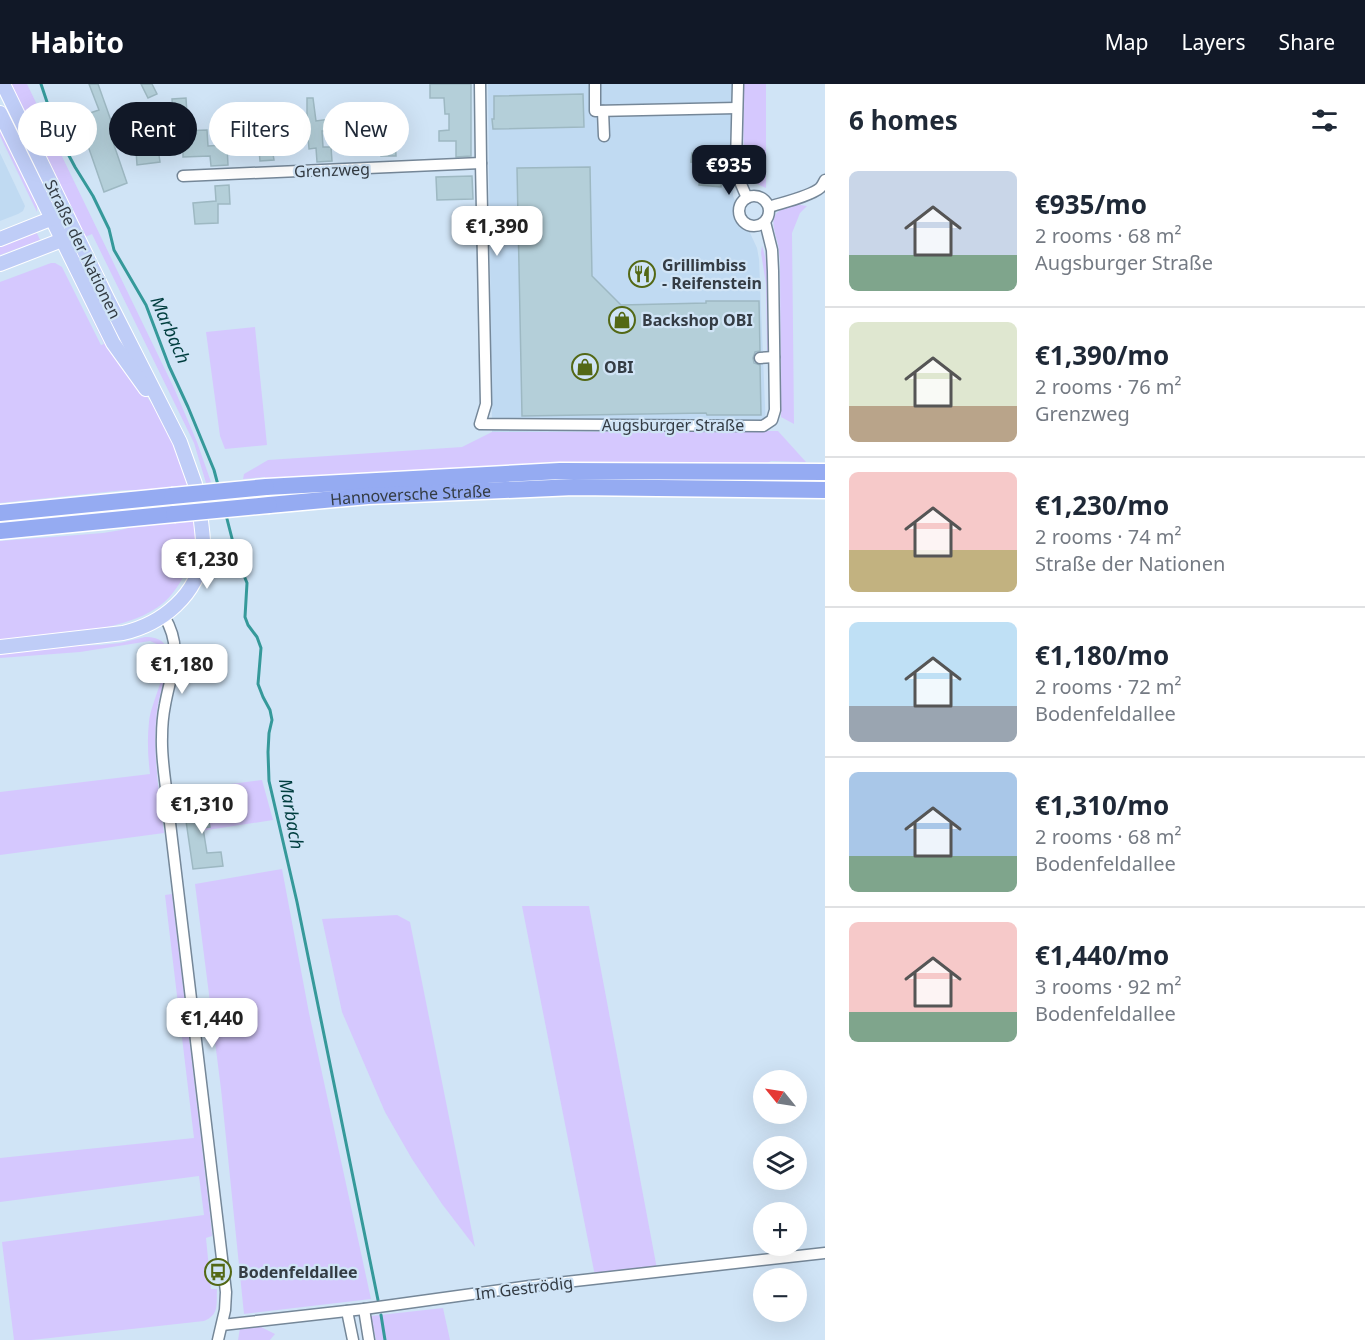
<!DOCTYPE html>
<html lang="en">
<head>
<meta charset="utf-8">
<style>
	:root { --surface:#fff; --page:#f2f2f3; --text:#1f2937; --muted:#747a83; --line:#e0e1e3; --accent:#111827 }
	body { margin:0; font-family:"Noto Sans",sans-serif; background:var(--page); color:var(--text); height:100vh; display:flex; flex-direction:column; font-size:22px; white-space:nowrap }
	* { box-sizing:border-box; margin:0 }
	p { font-size:20px; color:var(--muted) }
	.icon { flex:none; width:33px; height:33px; fill:none; stroke:currentColor; stroke-width:2; stroke-linecap:round; stroke-linejoin:round }
	.map { position:relative; flex:1; overflow:hidden }
	.details { display:flex; flex-direction:column; background:var(--surface); width:540px }
	.details>* { flex:none }
	.top-card { position:absolute; left:18px; top:18px; width:570px; height:54px; display:flex; gap:12px }
	.needle { width:39px; rotate:300deg }
	.buttons { position:absolute; left:753px; top:986px; display:grid; gap:12px }
	.buttons a { display:grid; place-items:center; width:54px; height:54px; border-radius:50%; background:var(--surface); box-shadow:0 6px 24px #0002; font-size:30px }
	.price { position:absolute; translate:-50% -51px; padding:0 14px; border-radius:12px; background:#fff; color:#222; font-size:20px; line-height:39px; filter:drop-shadow(0 2px 3px #0008) }
	.price::after { content:''; position:absolute; left:50%; top:36px; width:18px; height:14px; margin-left:-9px; background:inherit; clip-path:polygon(0 0,100% 0,50% 100%) }
	.price.selected { background:var(--accent); color:#fff }
	ul { padding:0; list-style:none }
	li { display:flex; align-items:center; gap:18px; height:150px; padding:0 24px }
	li+li { border-top:2px solid var(--line) }
	li span { display:grid; place-items:center; flex:none; width:168px; height:120px; border-radius:9px; color:#555 }
	li>.icon { margin-inline-start:auto }
	span .icon { width:72px; height:72px; fill:#fffc; stroke-width:1 }
	li b { font-size:26px }
	h2 { display:flex; justify-content:space-between; align-items:center; height:72px; padding:0 24px; font-size:26px }
	.chip { padding:0 21px; border-radius:27px; background:var(--surface); box-shadow:0 6px 24px #0002; font-size:21px; line-height:54px }
	.chip.selected { background:var(--accent); color:#fff }
	header { display:flex; align-items:center; gap:36px; box-sizing:border-box; height:84px; padding:0 30px; background:var(--accent); color:#fff }
	header strong { font-size:28px }
	nav { display:flex; gap:33px; margin-inline-start:auto; font-size:21px }
	main { display:flex; flex:1; min-height:0 }
	.map>svg:first-child { display:block }
	.built { fill:#c0daf2 }
	.green { fill:#d5c8fe }
	.lines { fill:none; stroke-linecap:round; stroke-linejoin:round }
	.stream { stroke:#35999a; stroke-width:3 }
	.building { fill:#b4cfd9; stroke:#9db8c2; stroke-width:1.5 }
	.minor-casing { stroke:#758798; stroke-width:13 }
	.major-casing { stroke:#fff; stroke-width:16 }
	.highway-casing { stroke:#fff; stroke-width:19 }
	.minor { stroke:#fff; stroke-width:10 }
	.major { stroke:#bfcdf7; stroke-width:14 }
	.highway { stroke:#95abf2; stroke-width:16 }
	.highway-bridge-casing { stroke:#fff; stroke-width:19; stroke-linecap:butt }
	.highway-bridge { stroke:#95abf2; stroke-width:16 }
	.labels { text-anchor:middle; stroke-width:4.5; stroke-linejoin:round; paint-order:stroke }
	.street-label { font-size:16px; fill:#343c44; stroke:#d0e4f6 }
	.poi-label { font-size:16px; font-weight:bold; fill:#343c44; stroke:#d0e4f6; text-anchor:start }
	.water-label { font-size:18px; font-style:italic; fill:#003e3f; stroke:#d0e4f6 }
</style>
</head>
<body>
<header>
<strong>Habito</strong>
<nav><a>Map</a><a>Layers</a><a>Share</a></nav>
</header>
<main>
<div class="map">
<svg width="825" height="1256" viewBox="0 0 825 1256">
	<rect width="100%" height="100%" fill="#d0e4f6"/>
	<g class="built">
		<polygon points="488,0 733,0 733,112 757,164 759,175 766,346 492,348"/>
		<polygon points="0,69 25,122 23,127 18,130 0,137"/>
	</g>
	<g class="green">
		<polygon points="9,0 27,0 174,304 197,358 211,398 206,399 194,359 92,150 83,154"/>
		<path d="M744,0h22v104l-9,-4 -4,-10h-5c-7,-29 -4,-60 -4,-90z"/>
		<polygon points="0,42 37,119 37,128 0,52"/>
		<path d="M795,120l12,2 -7,7 -8,20 2,191 -13,-7 -1,-156c-1,-7 -1,-14 -3,-20 -6,-23 -7,-29 18,-37z"/>
		<polygon points="36,147 40,156 0,171 0,162"/>
		<path d="M762,162c10,28 7,74 7,104l-2,1 -1,-67 -5,-31z"/>
		<polygon points="51,179 55,179 62,183 101,261 104,260 69,187 69,179 146,311 168,345 178,367 189,401 159,406 125,406 0,419 0,198"/>
		<polygon points="255,243 267,361 225,365 220,352 206,248"/>
		<polygon points="778,347 806,378 771,377 764,381 265,397 264,393 243,395 244,390 268,376 462,363 492,348"/>
		<polygon points="173,418 174,423 0,441 0,436"/>
		<path d="M175,436v3l21,-2c1,21 -3,40 -14,58 -6,11 -14,21 -24,28 -36,26 -113,29 -158,33v-99l103,-8 18,-3 24,-7z"/>
		<path d="M145,553c10,0 19,2 22,13 5,17 -6,37 -9,54 -7,43 1,86 6,129l-164,22v-63l150,-18c-2,-17 -3,-34 -1,-52 2,-22 25,-57 10,-77l-9,-4 -70,11 -80,6v-5l72,-7 28,-1 20,-2z"/>
		<polygon points="262,696 273,736 188,749 183,706"/>
		<polygon points="282,785 309,929 371,1215 244,1230 221,1005 195,800"/>
		<path d="M172,810l38,321 2,21 -6,2 5,51h6c-1,15 3,25 -13,32l-172,19h-18l-12,-98 202,-27 -5,-39 -199,26v-44l194,-20 -29,-243z"/>
		<polygon points="522,822 589,822 657,1185 595,1192"/>
		<polygon points="397,831 410,838 475,1163 442,1120 412,1075 385,1028 342,928 322,835"/>
		<polygon points="443,1224 450,1256 376,1256 371,1232"/>
		<polygon points="259,1242 275,1250 270,1256 238,1256 240,1244"/>
	</g>
	<g class="lines">
		<g class="stream">
			<polyline points="41,0 58,51 75,83 93,112 109,145 114,166 146,221 169,282 188,323 214,386 218,401"/>
			<polyline points="226,431 237,474 247,499 245,533 248,541 257,553 261,564 258,600 263,613 270,626 272,636 269,649 268,668 269,697 297,818 378,1216"/>
			<polyline points="381,1231 385,1256"/>
		</g>
	</g>
	<g class="building">
		<polygon points="89,0 98,0 119,59 114,61 127,99 104,108 78,33 99,26"/>
		<polygon points="141,0 152,0 157,10 148,14"/>
		<polygon points="430,0 471,0 471,72 456,73 456,57 439,57 439,47 449,46 449,30 445,30 444,14 430,14"/>
		<polygon points="583,10 584,43 493,45 492,35 494,35 494,12"/>
		<polygon points="186,14 187,31 173,32 172,15"/>
		<polygon points="307,14 313,14 316,37 338,34 338,29 371,27 372,46 322,47 323,63 331,63 332,77 317,78 316,64 309,65 308,52 288,54 287,42 258,44 258,48 254,49 254,53 237,54 235,35 267,32 266,26 281,25 281,34 307,32"/>
		<polygon points="207,46 208,62 227,61 228,81 211,82 210,72 183,73 183,68 159,71 160,78 137,81 136,66 142,65 141,60 183,55 182,47"/>
		<polygon points="381,53 395,53 396,72 381,72"/>
		<polygon points="272,64 274,76 260,77 259,66"/>
		<polygon points="692,69 724,72 721,103 699,101 702,79 691,78"/>
		<polygon points="590,83 592,192 621,221 706,219 706,217 759,217 760,267 755,268 753,274 754,279 760,281 761,331 707,331 706,329 522,332 517,84"/>
		<polygon points="472,92 473,115 437,116 436,93"/>
		<polygon points="229,101 230,120 218,120 218,139 195,140 193,119 216,117 215,102"/>
		<polygon points="207,707 208,719 215,718 217,731 208,733 210,743 203,744 207,769 221,768 223,782 193,785 186,737 200,736 196,709"/>
	</g>
	<g class="lines">
		<defs>
			<g id="minor">
				<polyline points="480,0 481,79 486,320 480,340 763,342 772,336 775,326 773,187 772,166 765,138"/>
				<polyline points="595,0 595,27 737,24"/>
				<polyline points="738,0 736,79 741,100 747,114"/>
				<polyline points="603,27 604,52"/>
				<polyline points="183,92 481,79"/>
				<circle cx="754" cy="127" r="15"/>
				<path d="M769,123c12,-4 42,-11 51,-19 3,-3 3,-5 5,-8"/>
				<polyline points="760,274 774,273"/>
				<path d="M164,532c20,33 7,55 1,89 -2,10 -3,21 -3,32 -1,22 4,46 6,69l58,486 -1,18 -7,30"/>
				<polyline points="364,1225 369,1256"/>
				<polyline points="347,1227 353,1256"/>
				<polyline points="222,1241 364,1225 530,1202 825,1169"/>
			</g>
			<g id="major">
				<polyline points="3,0 107,214 180,358 195,400"/>
				<polyline points="0,29 113,259 146,305"/>
				<polyline points="0,155 58,132"/>
				<polyline points="0,180 62,156 69,150"/>
				<path d="M0,563l123,-14c39,-9 75,-38 80,-80 1,-11 -1,-22 -2,-32"/>
			</g>
			<g id="highway">
				<polyline points="266,403 560,387 825,388"/>
				<path id="s1" d="M269,421l99,-9 206,-9 251,3"/>
				<polyline points="0,429 172,412"/>
				<polyline points="0,447 174,430"/>
			</g>
		</defs>
		<use href="#minor" class="minor-casing"/>
		<use href="#major" class="major-casing"/>
		<use href="#highway" class="highway-casing"/>
		<use href="#minor" class="minor"/>
		<use href="#major" class="major"/>
		<use href="#highway" class="highway"/>
		<defs>
			<g id="highway-bridge">
				<polyline points="172,412 266,403"/>
				<polyline points="174,430 269,421"/>
			</g>
		</defs>
		<use href="#highway-bridge" class="highway-bridge-casing"/>
		<use href="#highway-bridge" class="highway-bridge"/>
	</g>
	<defs>
		<symbol id="restaurant-ring" viewBox="-11 -11 22 22"><circle r="9.5" fill="#d0e4f6" stroke="#536815" stroke-width="1.5"/><path d="M-5-6h1v4h1v-4h1v4h1v-4h1v5L-1.5 .5V6h-2V.5L-5-1ZM5-6V6H3V1.5H1.5Q1.5-4 5-6Z" fill="#536815"/></symbol>
		<symbol id="shop-ring" viewBox="-11 -11 22 22"><circle r="9.5" fill="#d0e4f6" stroke="#536815" stroke-width="1.5"/><path d="M-5-2.5h2.3a2.7 3.5 0 0 1 5.4 0H5L5.5 6h-11ZM-1.5-2.5h3a1.5 2.3 0 0 0-3 0Z" fill="#536815"/></symbol>
		<symbol id="bus-ring" viewBox="-11 -11 22 22"><circle r="9.5" fill="#d0e4f6" stroke="#536815" stroke-width="1.5"/><path d="M-5-6H5V4H4V6H2V4H-2V6H-4V4H-5ZM-3.5-4V0h7V-4ZM-3.5 1.2v1.5H-2V1.2ZM2 1.2v1.5H3.5V1.2Z" fill="#536815"/></symbol>
	</defs>
	<g fill-rule="evenodd">
		<use href="#restaurant-ring" x="627" y="175" width="30" height="30"/>
		<use href="#shop-ring" x="607" y="221" width="30" height="30"/>
		<use href="#shop-ring" x="570" y="268" width="30" height="30"/>
		<use href="#bus-ring" x="203" y="1173" width="30" height="30"/>
	</g>
	<g class="labels">
		<g class="street-label">
			<text transform="translate(332 86) rotate(-2)" y="6">Grenzweg</text>
			<text transform="translate(83 165) rotate(64)" y="6">Straße der Nationen</text>
			<text x="673" y="347">Augsburger Straße</text>
			<text dy="6" stroke="none"><textPath href="#s1" startOffset="142">Hannoversche Straße</textPath></text>
			<text transform="translate(524 1204) rotate(-7)" y="6">Im Geströdig</text>
		</g>
		<g class="poi-label">
			<text x="662" y="187">Grillimbiss<tspan x="662" dy="18">- Reifenstein</tspan></text>
			<text x="642" y="242">Backshop OBI</text>
			<text x="604" y="289">OBI</text>
			<text x="238" y="1194">Bodenfeldallee</text>
		</g>
		<g class="water-label">
			<text transform="translate(170 246) rotate(66)" y="6">Marbach</text>
			<text transform="translate(291 730) rotate(80)" y="6">Marbach</text>
		</g>
	</g>
</svg>
<div class="buttons">
<a><svg class="needle" viewBox="-14 -14 28 28"><path d="M0-13l5 13h-10z" fill="#e53935"/><path d="M0 13l5-13h-10z" fill="#747a83"/></svg></a>
<a><svg class="icon" aria-label="layers" viewBox="0 0 24 24"><path d="M12 4l9 5-9 5-9-5zM3 14l9 5 9-5"/></svg></a>
<a>+</a>
<a>−</a>
</div>
<b class="price selected" style="left:729px;top:112px">€935</b>
<b class="price" style="left:497px;top:173px">€1,390</b>
<b class="price" style="left:207px;top:506px">€1,230</b>
<b class="price" style="left:182px;top:611px">€1,180</b>
<b class="price" style="left:202px;top:751px">€1,310</b>
<b class="price" style="left:212px;top:965px">€1,440</b>
<div class="top-card">
<a class="chip">Buy</a>
<a class="chip selected">Rent</a>
<a class="chip">Filters</a>
<a class="chip">New</a>
</div>
</div>
<section class="details">
<h2>6 homes<svg class="icon" aria-label="filters" viewBox="0 0 24 24"><path d="M4 7h16M4 17h16"/><circle cx="9" cy="7" r="2"/><circle cx="15" cy="17" r="2"/></svg></h2>
<ul>
<li><span style="background:linear-gradient(#c9d6e8 70%,#7fa58c 0)"><svg class="icon" aria-label="home" viewBox="0 0 24 24"><path d="M3 11l9-7 9 7M6 9v11h12V9"/></svg></span><div><b>€935/mo</b><p>2 rooms · 68 m²</p><p>Augsburger Straße</p></div></li>
<li><span style="background:linear-gradient(#dfe7d0 70%,#b9a48a 0)"><svg class="icon" aria-label="home" viewBox="0 0 24 24"><path d="M3 11l9-7 9 7M6 9v11h12V9"/></svg></span><div><b>€1,390/mo</b><p>2 rooms · 76 m²</p><p>Grenzweg</p></div></li>
<li><span style="background:linear-gradient(#f6c9c9 65%,#c2b280 0)"><svg class="icon" aria-label="home" viewBox="0 0 24 24"><path d="M3 11l9-7 9 7M6 9v11h12V9"/></svg></span><div><b>€1,230/mo</b><p>2 rooms · 74 m²</p><p>Straße der Nationen</p></div></li>
<li><span style="background:linear-gradient(#bfe0f5 70%,#9aa5b1 0)"><svg class="icon" aria-label="home" viewBox="0 0 24 24"><path d="M3 11l9-7 9 7M6 9v11h12V9"/></svg></span><div><b>€1,180/mo</b><p>2 rooms · 72 m²</p><p>Bodenfeldallee</p></div></li>
<li><span style="background:linear-gradient(#a9c7e8 70%,#7fa58c 0)"><svg class="icon" aria-label="home" viewBox="0 0 24 24"><path d="M3 11l9-7 9 7M6 9v11h12V9"/></svg></span><div><b>€1,310/mo</b><p>2 rooms · 68 m²</p><p>Bodenfeldallee</p></div></li>
<li><span style="background:linear-gradient(#f6c9c9 75%,#7fa58c 0)"><svg class="icon" aria-label="home" viewBox="0 0 24 24"><path d="M3 11l9-7 9 7M6 9v11h12V9"/></svg></span><div><b>€1,440/mo</b><p>3 rooms · 92 m²</p><p>Bodenfeldallee</p></div></li>
</ul>
</section>
</main>
</body>
</html>
